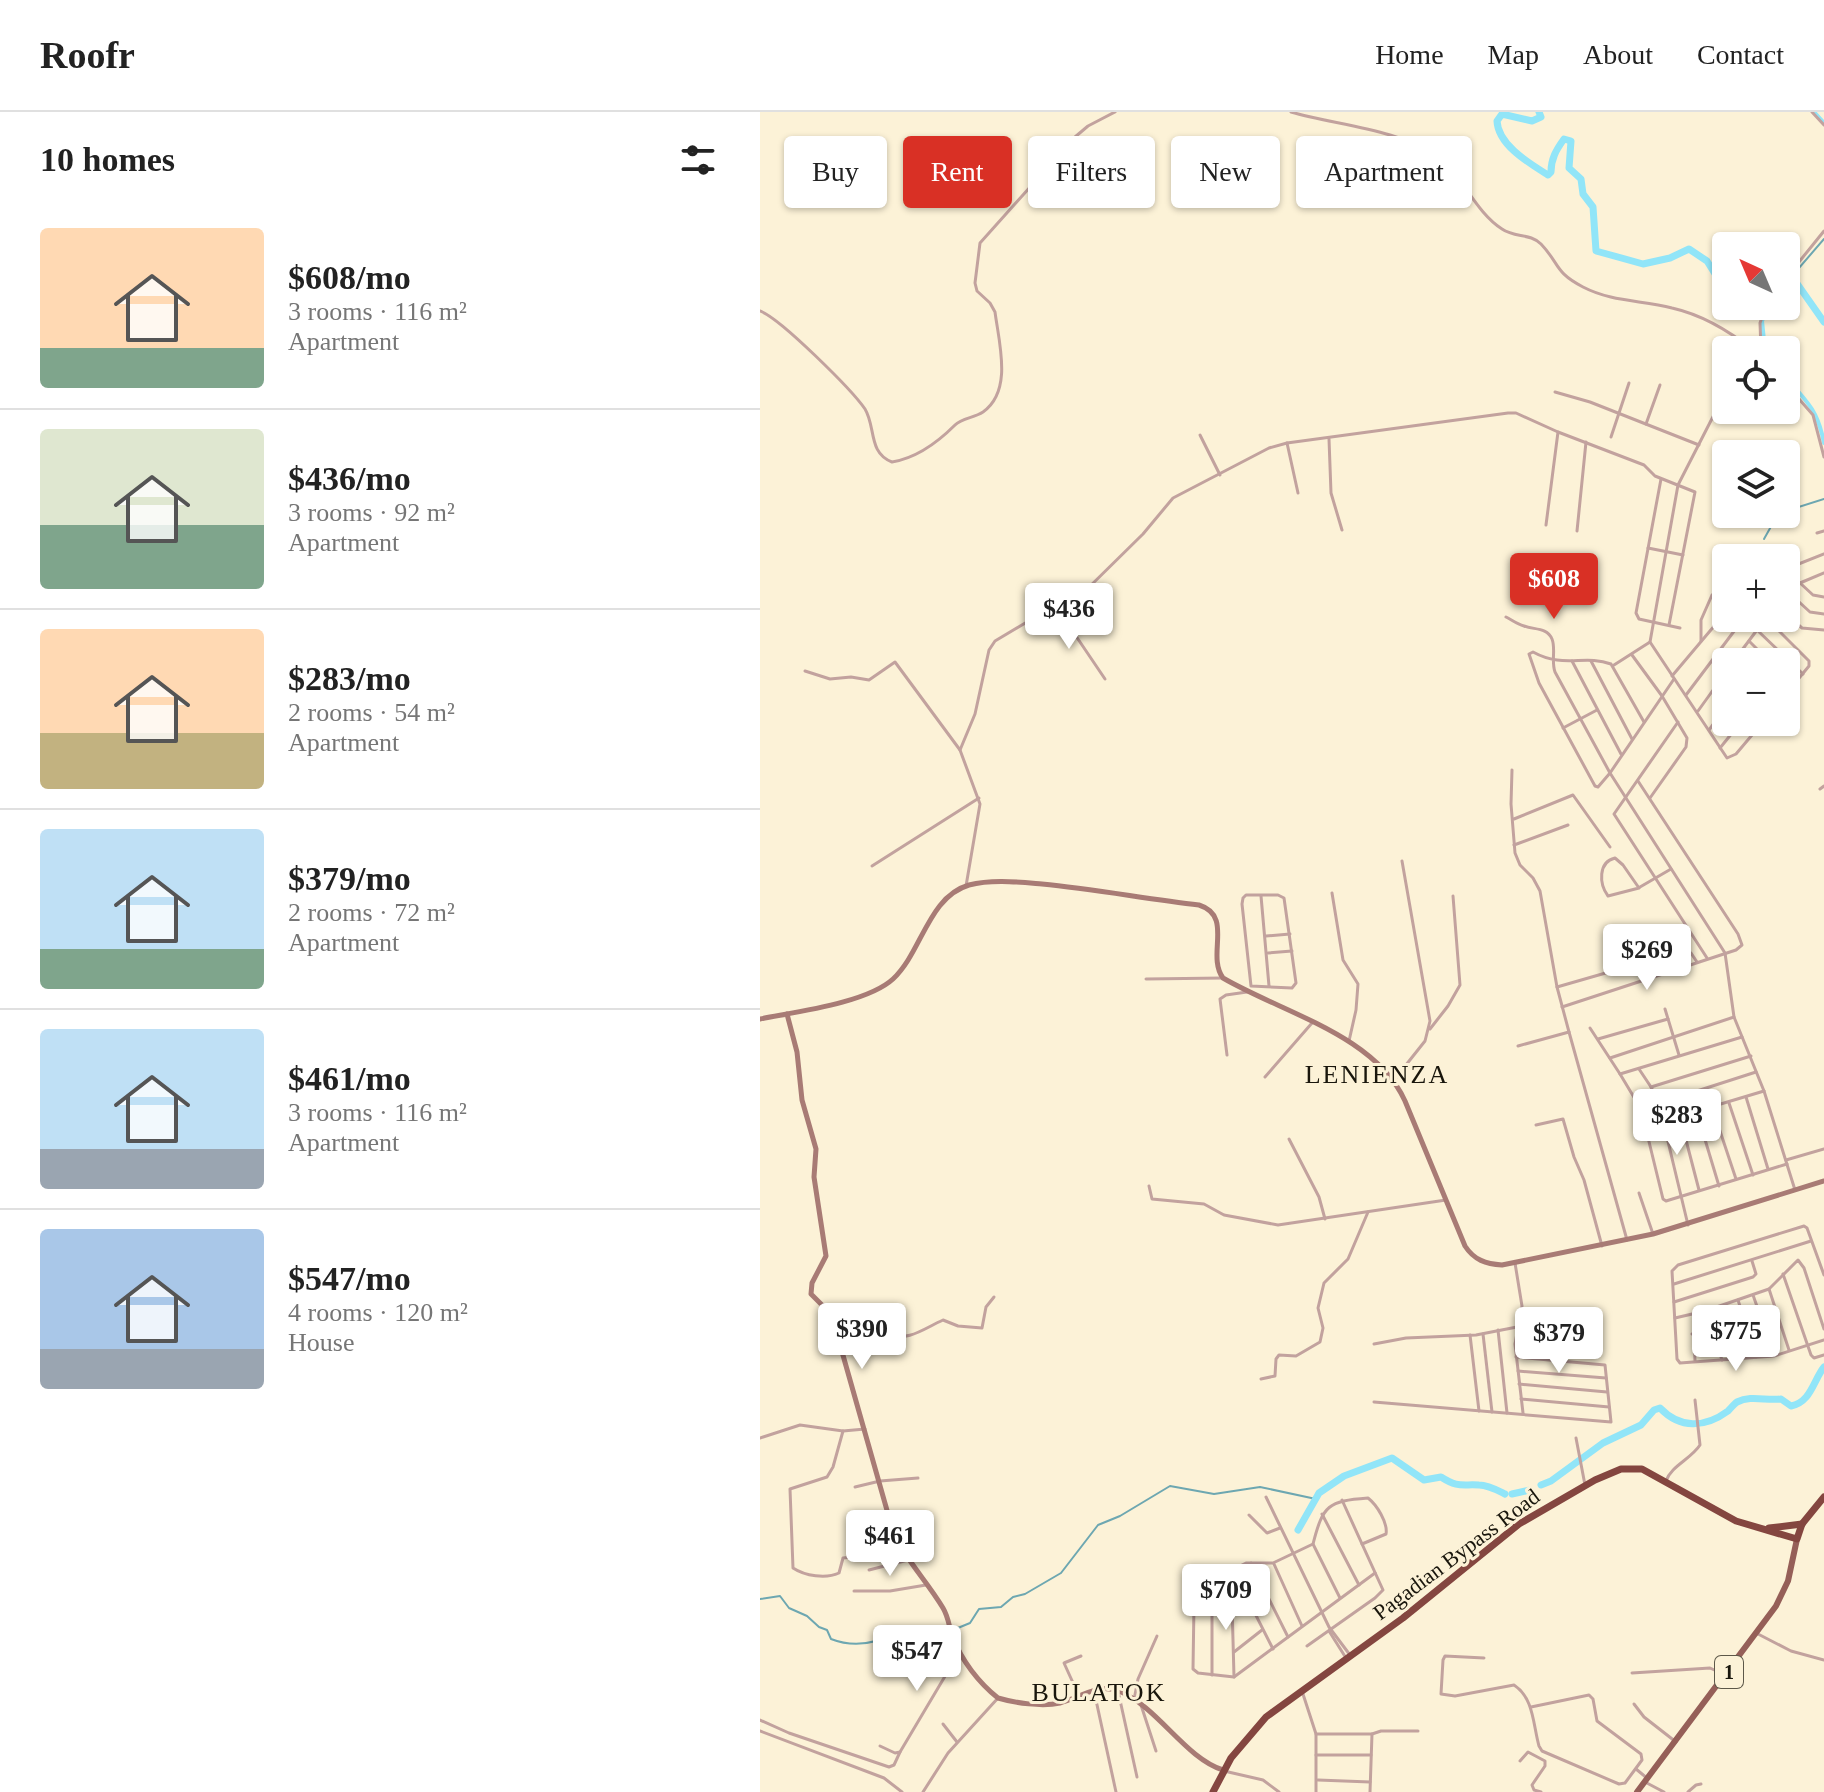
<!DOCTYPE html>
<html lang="en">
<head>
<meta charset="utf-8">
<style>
	:root { --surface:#fff; --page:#f2f2f2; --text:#222; --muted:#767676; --line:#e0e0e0; --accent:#d93025 }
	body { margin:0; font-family:Georgia,serif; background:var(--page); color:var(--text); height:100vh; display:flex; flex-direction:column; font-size:30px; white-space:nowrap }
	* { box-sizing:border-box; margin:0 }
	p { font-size:26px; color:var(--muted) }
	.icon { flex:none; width:44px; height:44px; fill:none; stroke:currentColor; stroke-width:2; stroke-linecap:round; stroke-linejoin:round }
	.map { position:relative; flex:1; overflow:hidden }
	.panel { display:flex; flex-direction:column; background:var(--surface); width:760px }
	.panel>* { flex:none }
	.hud { position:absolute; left:24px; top:24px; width:760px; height:72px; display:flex; gap:16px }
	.needle { width:52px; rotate:316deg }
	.buttons { position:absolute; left:952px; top:120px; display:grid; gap:16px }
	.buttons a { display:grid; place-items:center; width:88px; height:88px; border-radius:8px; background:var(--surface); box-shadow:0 2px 6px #0004; font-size:40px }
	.price { position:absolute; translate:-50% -68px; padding:0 18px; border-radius:8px; background:#fff; color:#222; font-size:26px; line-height:52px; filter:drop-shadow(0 2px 4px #0008) }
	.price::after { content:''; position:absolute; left:50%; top:48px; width:24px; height:18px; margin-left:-12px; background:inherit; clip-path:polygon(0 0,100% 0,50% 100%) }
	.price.active { background:var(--accent); color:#fff }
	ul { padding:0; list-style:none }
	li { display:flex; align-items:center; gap:24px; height:200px; padding:0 40px }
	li+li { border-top:2px solid var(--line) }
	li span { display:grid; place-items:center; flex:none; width:224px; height:160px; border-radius:8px; color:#555 }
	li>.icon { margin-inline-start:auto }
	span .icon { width:96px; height:96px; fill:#fffc; stroke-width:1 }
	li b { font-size:34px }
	h2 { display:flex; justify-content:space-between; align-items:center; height:96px; padding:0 40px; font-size:34px }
	.pill { padding:0 28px; border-radius:8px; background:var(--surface); box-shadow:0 2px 6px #0004; font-size:28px; line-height:72px }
	.pill.active { background:var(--accent); color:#fff }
	header { display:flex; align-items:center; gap:48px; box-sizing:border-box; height:112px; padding:0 40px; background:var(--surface); border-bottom:2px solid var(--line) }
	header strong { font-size:38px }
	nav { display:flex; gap:44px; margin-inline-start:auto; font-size:28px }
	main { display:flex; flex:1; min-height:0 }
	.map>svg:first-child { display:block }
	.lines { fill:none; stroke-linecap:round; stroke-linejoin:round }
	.stream { stroke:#6da7b1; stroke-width:2 }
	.canal { stroke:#91e5f8; stroke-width:4 }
	.river { stroke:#91e5f8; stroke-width:7 }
	.street { stroke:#c2a29e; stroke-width:3 }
	.secondary { stroke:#a87b75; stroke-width:5 }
	.primary { stroke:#955f58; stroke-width:6 }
	.highway { stroke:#844640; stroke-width:7 }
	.labels { text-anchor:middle; stroke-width:6; stroke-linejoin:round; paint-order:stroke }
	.shield { fill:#fcf2d7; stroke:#5d5849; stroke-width:2 }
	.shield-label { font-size:20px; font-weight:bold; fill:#19160c }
	.street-label { font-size:22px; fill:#19160c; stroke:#fcf2d7 }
	.quarter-label { font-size:26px; letter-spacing:2px; fill:#19160c; stroke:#fcf2d7 }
</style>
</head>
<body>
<header>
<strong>Roofr</strong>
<nav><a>Home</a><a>Map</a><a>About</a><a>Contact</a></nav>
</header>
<main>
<section class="panel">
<h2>10 homes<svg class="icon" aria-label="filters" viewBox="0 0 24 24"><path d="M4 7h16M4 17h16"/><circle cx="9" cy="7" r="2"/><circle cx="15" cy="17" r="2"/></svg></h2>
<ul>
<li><span style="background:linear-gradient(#ffd9b3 75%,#7fa58c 0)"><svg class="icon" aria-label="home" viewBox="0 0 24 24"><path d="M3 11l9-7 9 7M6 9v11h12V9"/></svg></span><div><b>$608/mo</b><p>3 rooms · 116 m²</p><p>Apartment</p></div></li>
<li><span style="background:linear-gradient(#dfe7d0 60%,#7fa58c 0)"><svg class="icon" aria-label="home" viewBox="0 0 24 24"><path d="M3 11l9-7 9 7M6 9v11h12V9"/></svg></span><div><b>$436/mo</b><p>3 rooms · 92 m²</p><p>Apartment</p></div></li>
<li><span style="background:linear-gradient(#ffd9b3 65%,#c2b280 0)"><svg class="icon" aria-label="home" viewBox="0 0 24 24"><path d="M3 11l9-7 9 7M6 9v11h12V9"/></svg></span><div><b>$283/mo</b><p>2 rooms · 54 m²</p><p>Apartment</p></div></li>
<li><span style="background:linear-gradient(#bfe0f5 75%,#7fa58c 0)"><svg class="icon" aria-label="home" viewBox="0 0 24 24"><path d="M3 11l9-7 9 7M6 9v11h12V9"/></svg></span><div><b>$379/mo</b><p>2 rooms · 72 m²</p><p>Apartment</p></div></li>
<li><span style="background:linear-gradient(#bfe0f5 75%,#9aa5b1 0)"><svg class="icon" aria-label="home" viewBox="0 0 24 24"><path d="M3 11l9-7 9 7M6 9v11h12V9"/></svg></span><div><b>$461/mo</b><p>3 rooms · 116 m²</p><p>Apartment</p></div></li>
<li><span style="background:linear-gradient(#a9c7e8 75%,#9aa5b1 0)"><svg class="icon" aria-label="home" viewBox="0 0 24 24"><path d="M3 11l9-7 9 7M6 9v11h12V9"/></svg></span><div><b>$547/mo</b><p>4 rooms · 120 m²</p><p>House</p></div></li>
</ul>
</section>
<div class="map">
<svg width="1064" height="1680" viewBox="0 0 1064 1680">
	<rect width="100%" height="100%" fill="#fcf2d7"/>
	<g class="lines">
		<g class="stream">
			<polyline points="1026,171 1064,127"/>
			<polyline points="1026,399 1064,387"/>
			<polyline points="1004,427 1018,402"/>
			<path d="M0,1487l20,-3 9,12 18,8 12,11 8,3 4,9c23,9 44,5 65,-6l15,5 37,-4"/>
			<polyline points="193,1518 210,1511 219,1497 241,1495 253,1485 265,1482 301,1461 338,1413 360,1404 410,1374 454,1382 500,1375 556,1387"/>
		</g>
		<g class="canal">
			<polyline points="1054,0 1064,11"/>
			<polyline points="1005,238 1002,209 1009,194"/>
			<path d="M1026,266c21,23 32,33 38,65"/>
		</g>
		<g class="river">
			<path d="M779,0l2,5 -9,4 -30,-7 -5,7c1,24 32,42 51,54l3,-3c0,-13 5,-22 13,-33l7,2 -2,27 12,11 2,15 10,13 3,44 47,13 27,-6 19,-9 18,12 10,16 9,-4"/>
			<polyline points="1031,163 1064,210"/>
			<path d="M781,1373l10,-4 52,-38 38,-18 13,-15 6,-2c20,21 45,20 68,3 3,-3 6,-7 9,-9 14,-7 29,-1 44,-3l10,7c20,-4 22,-25 33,-39"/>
			<polyline points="752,1382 770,1378"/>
			<path d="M538,1418l21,-37 25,-17 48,-18 32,22 17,-3c17,11 21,7 38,8 9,0 18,5 26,9"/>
		</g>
		<g class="street">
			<path d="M531,0c45,13 107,17 146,44 24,17 38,56 65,73 13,9 28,4 39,15 19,20 13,28 42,43 29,15 58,13 89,21 31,7 56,22 81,42"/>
			<polyline points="1052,0 1064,13"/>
			<polyline points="1026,166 1064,119"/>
			<path d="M0,199c20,7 92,79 105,98 11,18 3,44 27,53 25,-4 45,-19 63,-37 7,-7 19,-7 28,-13 30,-21 16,-69 12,-100l-5,-9 -13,-12 -2,-8 5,-40 95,-106 13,-11 27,-14"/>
			<polyline points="1001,238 1000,211 1006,194"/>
			<polyline points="1026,272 1053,303 1064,345"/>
			<polyline points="795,280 830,290 939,333"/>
			<polyline points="961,289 918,373 890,530 967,646 976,642 1003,610"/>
			<polyline points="886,312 900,273"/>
			<polyline points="440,323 460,363"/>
			<polyline points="851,325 869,271"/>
			<polyline points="569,327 571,381 582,418"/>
			<polyline points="527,331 538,381"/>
			<polyline points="901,367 876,501 879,507 920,516"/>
			<polyline points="786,413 798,320 884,353 895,364 935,380 909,513"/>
			<polyline points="817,419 826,330"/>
			<polyline points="1057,421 1064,419"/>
			<polyline points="888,436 923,443"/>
			<polyline points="1026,457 1064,442"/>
			<polyline points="1026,458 1053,483 1064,485"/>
			<polyline points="1040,471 1064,461"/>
			<polyline points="1026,478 1050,500 1064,502"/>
			<polyline points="297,496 345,567"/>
			<polyline points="1026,502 1042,516 1064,518"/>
			<path d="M746,505c6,3 11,7 18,9 10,4 23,1 28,13 4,10 -1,22 3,33l55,101 -12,14 -3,-1 -56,-103 -10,-29 4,-2c31,17 51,2 78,12l33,58"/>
			<polyline points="1006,506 1049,549 1049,554 1026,582"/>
			<polyline points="997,518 1043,562"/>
			<polyline points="941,529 941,508 952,483 955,481 966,484"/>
			<polyline points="989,529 1010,550"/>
			<polyline points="872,543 902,584 927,626 926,635 890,686"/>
			<polyline points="812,549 861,642"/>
			<polyline points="831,549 872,627"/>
			<polyline points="973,550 1006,506"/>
			<polyline points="854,553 890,530"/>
			<polyline points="45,559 70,567 91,565 109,568 135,550 200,638"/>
			<polyline points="912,564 966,500"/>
			<polyline points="1026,566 1034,573"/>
			<polyline points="914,567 850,661 965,841 974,905 1004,979 1035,1078"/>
			<polyline points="926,583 984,506"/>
			<polyline points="938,599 966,560"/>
			<polyline points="918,610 854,702 947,846"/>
			<polyline points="803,616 837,598"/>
			<polyline points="949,618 966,595"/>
			<polyline points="960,636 981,610"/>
			<polyline points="752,658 751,692 755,741 760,753 773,766 780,779 797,875 922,839 931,841 937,850"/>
			<polyline points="1060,677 1064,674"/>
			<polyline points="754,707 813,683 850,735"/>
			<polyline points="754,733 808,713"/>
			<path d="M855,746l8,7 16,23 -31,8c-9,-12 -10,-34 7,-38z"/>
			<polyline points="112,754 219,686"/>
			<polyline points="206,774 220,692 200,638 215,602 229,538 235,529 272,507 318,486 383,422 413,386 509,336 527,331 748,301 756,301 798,320"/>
			<polyline points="880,775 911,757"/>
			<polyline points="572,781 583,848 598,872 596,898 589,929"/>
			<polygon points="486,783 518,783 524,786 536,871 532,876 491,874 482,792 483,786"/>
			<polyline points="501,784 509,874"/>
			<polyline points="506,824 530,822"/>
			<polyline points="508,841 532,839"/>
			<polyline points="886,851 890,865"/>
			<polyline points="386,867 463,866"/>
			<polyline points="797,875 809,920"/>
			<polyline points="802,895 976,838 982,833 978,822 878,669"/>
			<polyline points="905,897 919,943"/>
			<polyline points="830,916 860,962 982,925"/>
			<polyline points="670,917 688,894 700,873 693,784"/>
			<polyline points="838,927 908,907"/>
			<polyline points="758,934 809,920 867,1128"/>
			<polyline points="467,943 460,887 466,883 487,880"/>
			<polyline points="850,946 974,905"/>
			<polyline points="879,957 891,975 899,992 928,1113"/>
			<polyline points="860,962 881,997 903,1087 906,1089 1027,1052"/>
			<polyline points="505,965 552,911"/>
			<polyline points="634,968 665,929 670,909 642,749"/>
			<polyline points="891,975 991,944"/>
			<polyline points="986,985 1008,1057"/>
			<polyline points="969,991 993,1063"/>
			<polyline points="952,995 976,1067"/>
			<polyline points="881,997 996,960"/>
			<polyline points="937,1001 959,1074"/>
			<polyline points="920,1005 939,1078"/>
			<polyline points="904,1009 1004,979"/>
			<polyline points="776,1013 803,1007 814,1045 824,1068 842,1134"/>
			<polyline points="529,1027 559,1085 565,1107"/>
			<polyline points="1026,1048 1064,1037"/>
			<polyline points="389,1074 392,1087 444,1092 464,1103 518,1113 686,1088"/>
			<polyline points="879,1081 893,1122"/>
			<polyline points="755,1151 762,1194 755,1232 763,1301"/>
			<polyline points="1023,1162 1051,1243 1054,1246 1064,1243"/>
			<polyline points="1064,1163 1047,1116 1044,1114 918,1153 912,1159 917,1247 920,1251 1014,1244 1064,1228"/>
			<polyline points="914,1172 1051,1129"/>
			<polyline points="1009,1177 1029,1238"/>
			<polyline points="993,1183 1014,1243"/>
			<polyline points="978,1188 996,1245"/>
			<polyline points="914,1190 993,1165 996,1162 992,1149"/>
			<polyline points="961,1194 980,1247"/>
			<polyline points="945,1199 962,1248"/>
			<polyline points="915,1206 945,1199 1009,1177 1038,1148 1044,1156 1064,1217"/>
			<polyline points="738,1218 747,1301"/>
			<polyline points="934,1221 935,1249"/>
			<polyline points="723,1222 732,1300"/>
			<polyline points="932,1222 951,1216"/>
			<polyline points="710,1223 719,1299"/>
			<polyline points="614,1232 646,1226 716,1223 757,1215"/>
			<path d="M82,1242l30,-10 13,-8c25,5 38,-7 58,-16l15,6 24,2 4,-21 8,-10"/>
			<polyline points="758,1259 846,1266"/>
			<polyline points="501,1267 515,1264 516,1247 519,1243 536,1244 560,1230 563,1216 558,1196 564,1171 588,1147 608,1100"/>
			<polyline points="759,1272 847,1280"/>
			<polyline points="761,1287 849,1295"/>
			<polyline points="614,1290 851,1310 845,1253 756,1245"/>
			<path d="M83,1319l-10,36 -6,10 -37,12 3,79c12,8 33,11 46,5l4,-15 60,-7"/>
			<polyline points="0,1326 40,1313 83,1319 105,1317"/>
			<polyline points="816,1326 825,1373"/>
			<path d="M906,1369c5,-15 25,-22 34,-36l-5,-45"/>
			<polyline points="95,1375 120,1369 158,1366"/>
			<polyline points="506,1385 569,1515 590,1543"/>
			<polyline points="562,1402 599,1473"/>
			<polyline points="489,1403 507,1421 520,1416"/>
			<polyline points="553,1432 580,1486"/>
			<path d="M602,1432l24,-10c2,-11 -9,-29 -18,-36 -40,3 -45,7 -55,46l-40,19h-27l-8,4 -44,37 -1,65 5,4 36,4 141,-104"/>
			<polyline points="491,1451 528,1525"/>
			<polyline points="514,1452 542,1514"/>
			<polyline points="109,1458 148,1448"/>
			<polyline points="473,1458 513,1537"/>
			<polyline points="452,1476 452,1563"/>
			<polyline points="94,1479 130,1479 166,1473"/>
			<polyline points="569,1519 586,1546"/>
			<polyline points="998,1522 1031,1539 1064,1548"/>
			<polyline points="547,1534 615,1486 623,1478 582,1388"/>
			<polyline points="474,1540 502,1518"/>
			<path d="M724,1546l-39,-2 -2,4 -2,34 14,2 59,-11c20,13 19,40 25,61l3,5 77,33 6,-1 17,-23 -1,-6 -44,-33 -4,-22 -4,-4 -58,12"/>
			<polyline points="872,1561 950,1556 963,1562"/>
			<polyline points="474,1565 472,1491 482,1477"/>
			<polyline points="334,1579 356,1680"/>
			<polyline points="358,1579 377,1665"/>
			<polyline points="542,1579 556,1622 556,1680"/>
			<polyline points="319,1584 304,1551 321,1544"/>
			<polyline points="374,1588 378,1567 397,1524"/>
			<polyline points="874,1592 884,1605 916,1630"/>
			<polyline points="381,1593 396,1639"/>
			<polyline points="0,1608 29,1621 129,1655 134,1653 140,1640"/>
			<polyline points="183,1612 197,1630"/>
			<polyline points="0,1619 124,1666 142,1680"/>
			<polyline points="556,1622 612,1622 610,1680"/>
			<polyline points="612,1622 621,1619 658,1619"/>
			<polyline points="120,1634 135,1641 140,1640 200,1539"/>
			<polyline points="556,1643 611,1643"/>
			<polyline points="760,1649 768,1640 785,1649 785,1654 772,1673 774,1678 781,1680"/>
			<polyline points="876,1657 888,1667"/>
			<polyline points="464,1659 503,1668 519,1680"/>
			<polyline points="558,1668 610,1670"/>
			<polyline points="885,1670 904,1680"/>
			<polyline points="163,1680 188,1641 238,1586"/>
			<polyline points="928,1680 936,1673 941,1672"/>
		</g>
		<g class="secondary">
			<path d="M27,902l10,38 5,48 14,49 -2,28 12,79 -14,27 -1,11 16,16 6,10 61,215c14,27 34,48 49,73 6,10 6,20 10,30 9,23 26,45 45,60 17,5 44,9 62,5 19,-5 38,-20 59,-12 39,16 66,67 104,79"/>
			<path d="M0,907c35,-7 107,-16 133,-40 29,-27 35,-82 76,-94 23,-6 49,-3 73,-1 52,5 105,15 157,21 35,11 7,50 24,73 60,35 152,57 182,123l60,145c9,14 21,18 37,19l151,-31 171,-53"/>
		</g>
		<polyline class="primary" points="877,1680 1016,1494 1028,1469 1037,1427"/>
		<g class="highway">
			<polyline points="1009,1416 1042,1412"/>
			<polyline points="453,1680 471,1646 506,1605 643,1506 759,1412 835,1368 861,1357 882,1357 976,1409 1037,1427 1042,1412 1064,1385"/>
		</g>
	</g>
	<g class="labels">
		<rect class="shield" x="955" y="1544" width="28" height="32" rx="6"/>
		<g class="shield-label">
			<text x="969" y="1567">1</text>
		</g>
		<g class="street-label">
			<text transform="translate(696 1442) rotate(-37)" y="8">Pagadian Bypass Road</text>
		</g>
		<g class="quarter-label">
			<text x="617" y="971">LENIENZA</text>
			<text x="339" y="1589">BULATOK</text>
		</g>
	</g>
</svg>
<div class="buttons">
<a><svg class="needle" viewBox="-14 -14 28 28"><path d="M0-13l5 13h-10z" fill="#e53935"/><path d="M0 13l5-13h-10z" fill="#767676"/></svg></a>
<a><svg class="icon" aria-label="locate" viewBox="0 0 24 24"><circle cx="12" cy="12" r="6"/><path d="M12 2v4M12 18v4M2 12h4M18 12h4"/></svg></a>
<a><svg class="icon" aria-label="layers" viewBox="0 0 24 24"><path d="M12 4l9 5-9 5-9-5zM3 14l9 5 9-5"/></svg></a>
<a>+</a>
<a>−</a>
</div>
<b class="price active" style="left:794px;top:509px">$608</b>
<b class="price" style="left:309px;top:539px">$436</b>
<b class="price" style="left:887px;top:880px">$269</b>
<b class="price" style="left:917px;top:1045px">$283</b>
<b class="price" style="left:102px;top:1259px">$390</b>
<b class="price" style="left:976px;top:1261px">$775</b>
<b class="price" style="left:799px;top:1263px">$379</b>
<b class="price" style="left:130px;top:1466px">$461</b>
<b class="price" style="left:466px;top:1520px">$709</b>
<b class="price" style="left:157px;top:1581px">$547</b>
<div class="hud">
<a class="pill">Buy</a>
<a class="pill active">Rent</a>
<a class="pill">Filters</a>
<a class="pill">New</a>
<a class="pill">Apartment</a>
</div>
</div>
</main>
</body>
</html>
